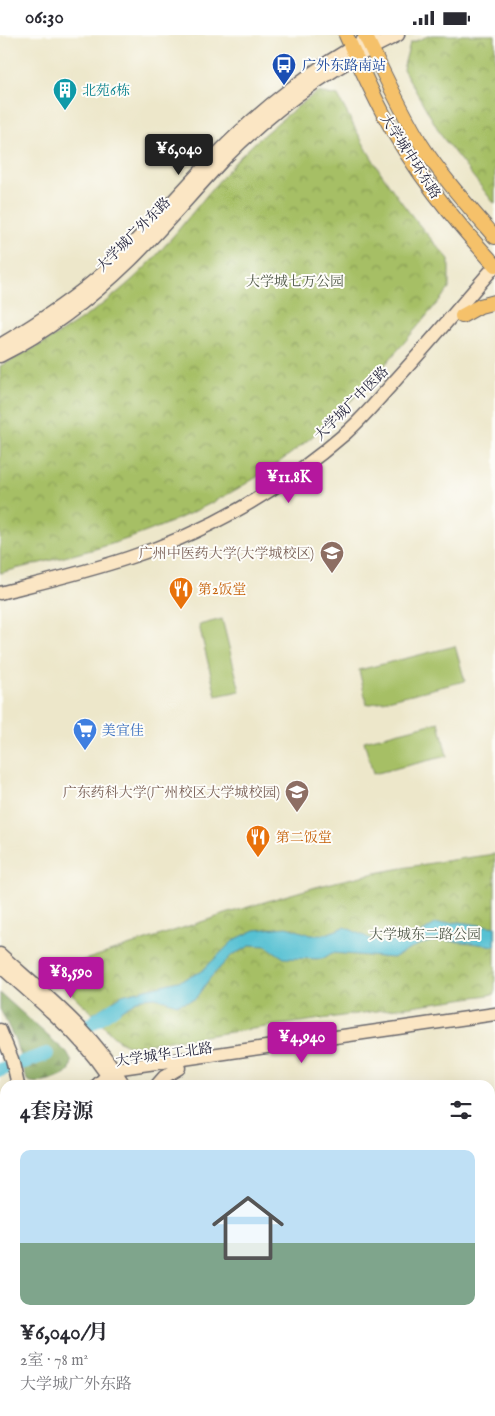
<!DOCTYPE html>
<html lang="zh">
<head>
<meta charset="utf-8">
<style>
	:root { --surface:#fff; --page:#f2f2f3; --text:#2b2b33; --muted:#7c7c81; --line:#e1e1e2; --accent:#b5179e }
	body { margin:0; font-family:"IM FELL English","Noto Serif SC",serif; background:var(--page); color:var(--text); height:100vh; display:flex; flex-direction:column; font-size:19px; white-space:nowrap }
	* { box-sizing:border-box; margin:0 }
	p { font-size:16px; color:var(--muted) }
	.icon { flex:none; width:28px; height:28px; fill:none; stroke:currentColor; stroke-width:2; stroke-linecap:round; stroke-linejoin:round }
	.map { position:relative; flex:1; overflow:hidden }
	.drawer { position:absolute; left:0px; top:1045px; width:495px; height:336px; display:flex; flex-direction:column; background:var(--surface); border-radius:15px 15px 0 0; box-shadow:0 5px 20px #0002 }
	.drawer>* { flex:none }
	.price { position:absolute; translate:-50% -42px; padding:0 11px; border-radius:5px; background:var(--accent); color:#fff; font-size:16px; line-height:32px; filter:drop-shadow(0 1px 2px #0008) }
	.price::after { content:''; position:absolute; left:50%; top:30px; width:15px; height:11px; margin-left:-8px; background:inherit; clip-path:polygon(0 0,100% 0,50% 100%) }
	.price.active { background:#222; color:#fff }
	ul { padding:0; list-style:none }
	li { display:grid; align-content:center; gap:10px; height:265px; padding:0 20px }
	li+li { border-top:1px solid var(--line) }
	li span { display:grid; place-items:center; height:155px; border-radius:10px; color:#555 }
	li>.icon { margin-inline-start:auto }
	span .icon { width:90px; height:90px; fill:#fffc; stroke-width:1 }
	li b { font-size:21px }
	h2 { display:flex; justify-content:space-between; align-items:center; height:60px; padding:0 20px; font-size:21px }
	.status { display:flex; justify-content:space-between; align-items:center; height:35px; padding:0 25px; background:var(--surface); direction:ltr }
	.status svg { height:14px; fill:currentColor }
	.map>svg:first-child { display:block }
	.forest { fill:url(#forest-firs); stroke:#53644a }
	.park { fill:url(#park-crowns); stroke:#647050 }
	.pitch { fill:#a6bf65; stroke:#647050 }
	.water { fill:#57c1d3; stroke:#3c7287 }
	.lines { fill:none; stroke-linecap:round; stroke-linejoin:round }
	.river { stroke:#57c1d3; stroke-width:14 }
	.street-casing { stroke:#69676d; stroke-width:11 }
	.secondary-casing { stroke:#69676d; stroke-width:15 }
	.primary-casing { stroke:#69676d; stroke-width:16 }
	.street { stroke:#fff; stroke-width:9 }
	.secondary { stroke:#fbe6c4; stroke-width:12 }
	.primary { stroke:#f5c16b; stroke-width:14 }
	.labels { text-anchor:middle; stroke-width:4; stroke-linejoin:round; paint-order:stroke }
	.transit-label { font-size:14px; fill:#164399; stroke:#fdfcf7; text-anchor:start }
	.culture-label { font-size:14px; fill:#0d838f; stroke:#fdfcf7; text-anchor:start }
	.street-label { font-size:14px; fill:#22223b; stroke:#fdfcf7 }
	.park-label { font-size:14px; fill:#50594a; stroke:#fdfcf7 }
	.education-label { font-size:14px; fill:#785e54; stroke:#fdfcf7; text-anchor:end }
	.food-label { font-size:14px; fill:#c56008; stroke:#fdfcf7; text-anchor:start }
	.shop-label { font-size:14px; fill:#366cbe; stroke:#fdfcf7; text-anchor:start }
</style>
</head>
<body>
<div class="status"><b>06:30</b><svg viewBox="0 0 49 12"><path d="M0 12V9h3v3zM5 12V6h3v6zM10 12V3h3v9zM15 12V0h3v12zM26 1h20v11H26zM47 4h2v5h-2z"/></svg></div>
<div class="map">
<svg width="495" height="1381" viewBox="0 0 495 1381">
	<defs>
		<pattern id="forest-firs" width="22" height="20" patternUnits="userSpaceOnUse" patternTransform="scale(1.25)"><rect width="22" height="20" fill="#84a65a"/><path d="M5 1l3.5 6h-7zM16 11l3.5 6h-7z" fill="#6c874c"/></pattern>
		<pattern id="park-crowns" width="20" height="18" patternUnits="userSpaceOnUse" patternTransform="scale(1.25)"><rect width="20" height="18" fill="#a6bf65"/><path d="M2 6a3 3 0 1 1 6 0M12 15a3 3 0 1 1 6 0" fill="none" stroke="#879b54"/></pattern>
	</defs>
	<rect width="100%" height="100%" fill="#fdfcf7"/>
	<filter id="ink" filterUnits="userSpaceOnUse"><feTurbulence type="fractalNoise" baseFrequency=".02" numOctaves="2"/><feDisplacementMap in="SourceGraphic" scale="10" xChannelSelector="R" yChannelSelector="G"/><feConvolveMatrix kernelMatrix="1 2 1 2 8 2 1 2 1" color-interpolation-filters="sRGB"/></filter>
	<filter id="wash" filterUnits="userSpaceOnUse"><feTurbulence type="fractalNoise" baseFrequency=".0096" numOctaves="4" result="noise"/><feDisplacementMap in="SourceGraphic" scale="20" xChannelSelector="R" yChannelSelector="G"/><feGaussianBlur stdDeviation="1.12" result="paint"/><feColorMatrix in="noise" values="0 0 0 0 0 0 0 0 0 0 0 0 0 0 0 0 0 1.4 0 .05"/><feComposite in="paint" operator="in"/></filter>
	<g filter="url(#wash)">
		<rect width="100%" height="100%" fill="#ede7ca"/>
		<path class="forest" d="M0,958l67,60 5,9 -3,10c-10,7 -32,15 -42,8l-12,-40 -15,-31z"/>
		<g class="park">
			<polygon points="431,0 495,0 495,168 493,167 443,103 403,34 410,8"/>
			<path d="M317,57l21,4c16,30 31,60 50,87 18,27 39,52 61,76v30c-38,45 -74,91 -117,130 -52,49 -116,86 -183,112 -48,19 -99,29 -149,42v-207c56,-28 112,-62 155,-109 28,-31 53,-65 81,-96 25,-26 53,-48 81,-69z"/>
			<path d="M495,819v140l-361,52c-20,-2 -29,-20 -42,-33 -13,-13 -46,-36 -14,-51 79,-25 158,-53 238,-75 59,-16 119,-25 179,-33z"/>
		</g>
		<g class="pitch">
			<polygon points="222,584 240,656 216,661 199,590"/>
			<polygon points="455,611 465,646 367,670 359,635"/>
			<polygon points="439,687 447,721 373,739 364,706"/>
			<polygon points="5,1283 5,1376 75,1376 72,1381 0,1381 0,1289"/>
			<polygon points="490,1361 495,1363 495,1381 409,1381 411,1376 490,1376"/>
			<polygon points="272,1376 300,1376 319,1381 271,1381"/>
		</g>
		<polygon class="water" points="459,887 495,892 495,911 462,907 438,905 418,910 393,923 332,918 322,924 284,923 266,911 252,910 232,920 210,943 195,964 177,969 155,962 141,963 104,986 93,979 122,960 182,945 201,937 234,905 255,895 287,892 311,900 323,900 345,892 371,904 388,907 414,903 435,889"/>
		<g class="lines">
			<g class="river">
				<polyline points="88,991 114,973"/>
				<polyline points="0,1035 47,1019"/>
			</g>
		</g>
	</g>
	<g filter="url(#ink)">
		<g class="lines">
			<defs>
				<polyline id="street" points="0,1267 5,1270"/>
				<g id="secondary">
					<path d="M0,310c37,-22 73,-45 105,-74 39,-36 73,-77 110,-115 45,-47 102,-91 159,-121"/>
					<path d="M0,321c48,-24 93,-59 131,-96 33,-33 63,-69 95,-103 50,-50 109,-92 172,-122"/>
					<path d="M0,558c43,-11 86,-21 128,-35 80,-26 155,-70 218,-125 17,-15 32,-33 47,-50 35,-38 68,-78 102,-117"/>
					<path d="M0,919c45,41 93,78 124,131"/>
					<path d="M0,931c41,37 85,71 113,119"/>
					<polyline points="0,995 12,1024 18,1050"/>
					<polyline points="97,1050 114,1034 495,979"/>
					<polyline points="157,1050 164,1042 179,1033"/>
					<polyline points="0,1261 5,1247"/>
					<polyline points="91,1381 95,1376"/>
					<polyline points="102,1381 106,1376"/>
				</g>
				<g id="primary">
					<path d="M346,0c12,27 24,54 38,80 29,55 69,104 111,150"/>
					<path d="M365,0c18,37 35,74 56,109 21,33 48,63 74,93"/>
					<polyline points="462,281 480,271 495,267"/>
				</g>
			</defs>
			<use href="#street" class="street-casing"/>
			<use href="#secondary" class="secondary-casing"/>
			<use href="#primary" class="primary-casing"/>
			<use href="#street" class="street"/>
			<use href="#secondary" class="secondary"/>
			<use href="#primary" class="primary"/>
		</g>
	</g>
	<defs>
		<symbol id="bus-pin" viewBox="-11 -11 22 30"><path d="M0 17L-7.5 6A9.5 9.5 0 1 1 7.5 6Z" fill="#1a4fb4" stroke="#fdfcf7"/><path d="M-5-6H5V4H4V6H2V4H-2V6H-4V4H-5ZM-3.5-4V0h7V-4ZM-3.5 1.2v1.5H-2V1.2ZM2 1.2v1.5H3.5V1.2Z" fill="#fff"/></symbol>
		<symbol id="building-pin" viewBox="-11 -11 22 30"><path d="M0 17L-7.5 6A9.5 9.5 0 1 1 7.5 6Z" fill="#0f9aa8" stroke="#fdfcf7"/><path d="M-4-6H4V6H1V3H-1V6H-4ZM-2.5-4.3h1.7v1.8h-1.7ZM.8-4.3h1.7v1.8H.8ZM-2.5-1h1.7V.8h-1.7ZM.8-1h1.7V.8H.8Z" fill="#fff"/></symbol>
		<symbol id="university-pin" viewBox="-11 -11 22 30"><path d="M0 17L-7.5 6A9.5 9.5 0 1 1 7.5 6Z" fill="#8d6e63" stroke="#fdfcf7"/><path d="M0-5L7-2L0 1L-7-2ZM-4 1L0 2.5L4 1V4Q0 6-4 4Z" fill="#fff"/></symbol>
		<symbol id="restaurant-pin" viewBox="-11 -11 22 30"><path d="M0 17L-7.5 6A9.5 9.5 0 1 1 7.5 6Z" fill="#e8710a" stroke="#fdfcf7"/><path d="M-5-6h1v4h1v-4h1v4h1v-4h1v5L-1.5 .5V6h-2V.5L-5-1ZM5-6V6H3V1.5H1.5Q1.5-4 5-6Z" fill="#fff"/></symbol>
		<symbol id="supermarket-pin" viewBox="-11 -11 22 30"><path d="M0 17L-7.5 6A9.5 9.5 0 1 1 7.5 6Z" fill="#3f7fe0" stroke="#fdfcf7"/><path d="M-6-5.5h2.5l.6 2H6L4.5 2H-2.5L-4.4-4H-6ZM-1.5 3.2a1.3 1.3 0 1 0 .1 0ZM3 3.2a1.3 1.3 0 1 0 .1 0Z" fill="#fff"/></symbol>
	</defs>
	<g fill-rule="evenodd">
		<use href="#bus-pin" x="270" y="16" width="28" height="38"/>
		<use href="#building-pin" x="51" y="41" width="28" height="38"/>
		<use href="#university-pin" x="318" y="504" width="28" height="38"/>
		<use href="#restaurant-pin" x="167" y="540" width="28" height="38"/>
		<use href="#supermarket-pin" x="71" y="681" width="28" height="38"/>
		<use href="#university-pin" x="283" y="743" width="28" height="38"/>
		<use href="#restaurant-pin" x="244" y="788" width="28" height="38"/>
	</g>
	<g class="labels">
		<g class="transit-label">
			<text x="302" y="35">广外东路南站</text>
		</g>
		<g class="culture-label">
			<text x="82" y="60">北苑6栋</text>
		</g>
		<g class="street-label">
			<text transform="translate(411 121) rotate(57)" y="5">大学城中环东路</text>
			<text transform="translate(133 199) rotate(-45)" y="5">大学城广外东路</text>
			<text transform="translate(351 368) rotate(-45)" y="5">大学城广中医路</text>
			<text transform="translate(164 1019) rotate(-8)" y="5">大学城华工北路</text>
		</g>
		<g class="park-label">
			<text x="295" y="251">大学城七万公园</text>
			<text x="425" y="904">大学城东二路公园</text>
		</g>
		<g class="education-label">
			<text x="314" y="523">广州中医药大学(大学城校区)</text>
			<text x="280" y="762">广东药科大学(广州校区大学城校园)</text>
		</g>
		<g class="food-label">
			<text x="198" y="559">第2饭堂</text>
			<text x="276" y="807">第二饭堂</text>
		</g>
		<g class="shop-label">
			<text x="102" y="700">美宜佳</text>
		</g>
	</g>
</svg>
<b class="price active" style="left:179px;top:141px">¥6,040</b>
<b class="price" style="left:289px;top:469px">¥11.8K</b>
<b class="price" style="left:71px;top:964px">¥8,590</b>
<b class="price" style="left:302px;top:1029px">¥4,940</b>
<section class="drawer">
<h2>4套房源<svg class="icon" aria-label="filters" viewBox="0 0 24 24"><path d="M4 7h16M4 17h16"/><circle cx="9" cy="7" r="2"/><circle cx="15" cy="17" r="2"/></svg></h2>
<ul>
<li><span style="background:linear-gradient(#bfe0f5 60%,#7fa58c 0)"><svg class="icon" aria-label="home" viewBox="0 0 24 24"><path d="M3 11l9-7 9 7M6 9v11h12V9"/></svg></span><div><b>¥6,040/月</b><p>2室 · 78 m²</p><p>大学城广外东路</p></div></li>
</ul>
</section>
</div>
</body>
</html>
